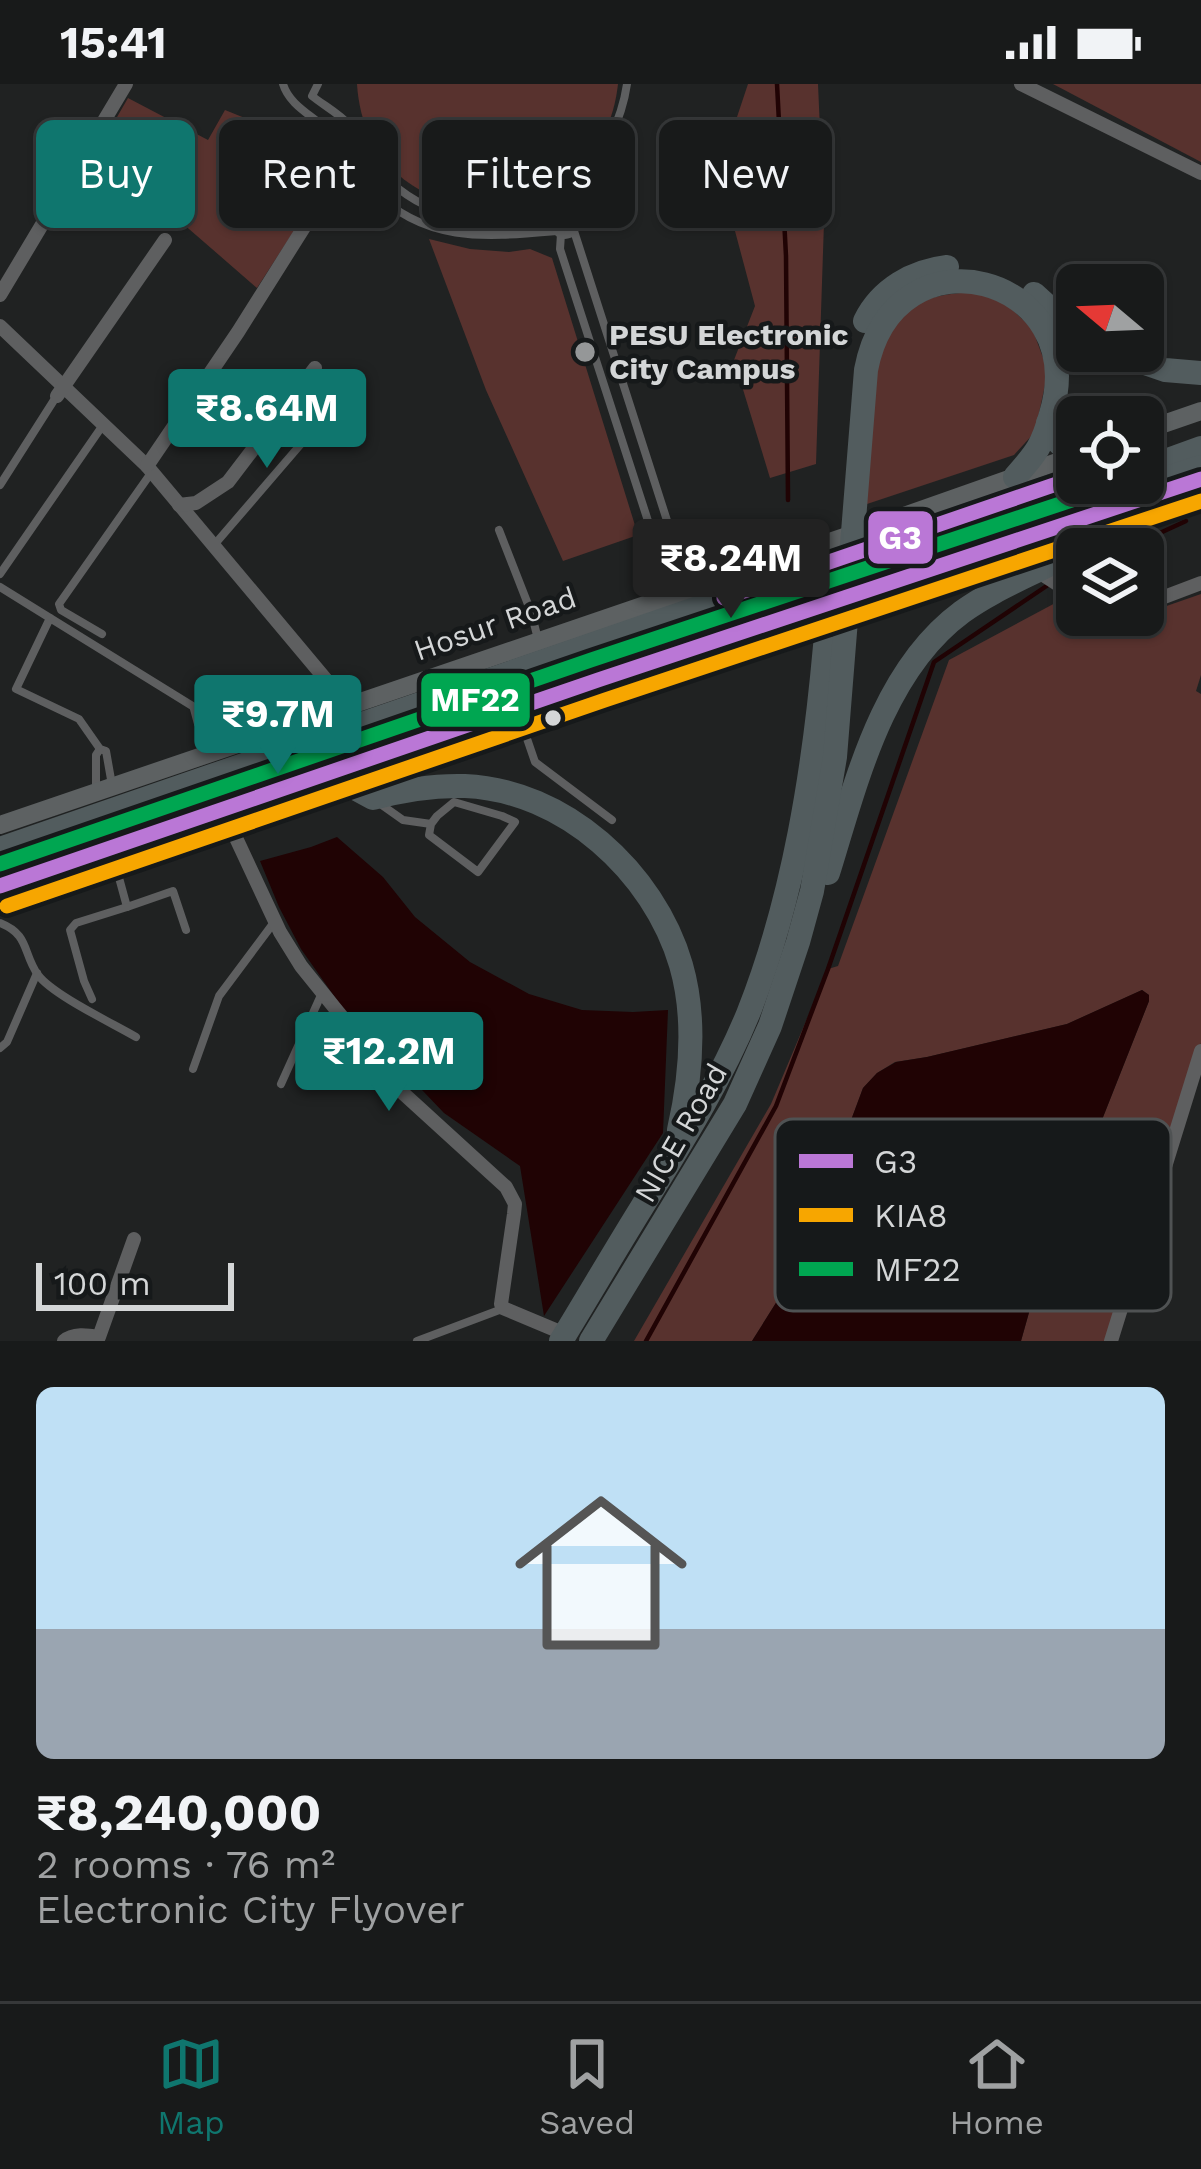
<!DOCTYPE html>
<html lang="en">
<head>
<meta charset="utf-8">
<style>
	:root { --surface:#181a1a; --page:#212323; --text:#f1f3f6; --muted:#9fa1a2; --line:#363839; --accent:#0f766e }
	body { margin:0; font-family:"Work Sans",sans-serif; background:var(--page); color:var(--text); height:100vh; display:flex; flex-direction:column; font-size:45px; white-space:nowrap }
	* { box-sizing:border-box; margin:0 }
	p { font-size:39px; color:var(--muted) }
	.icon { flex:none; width:66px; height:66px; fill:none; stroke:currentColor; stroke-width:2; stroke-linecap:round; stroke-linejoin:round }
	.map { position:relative; height:1257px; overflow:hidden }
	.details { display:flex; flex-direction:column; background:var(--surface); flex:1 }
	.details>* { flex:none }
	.guide { position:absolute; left:36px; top:36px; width:1131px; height:108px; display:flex; gap:24px }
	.needle { width:78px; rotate:289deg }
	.buttons { position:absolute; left:1056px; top:180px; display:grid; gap:24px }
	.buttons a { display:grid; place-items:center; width:108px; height:108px; border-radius:18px; background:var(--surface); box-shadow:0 3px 9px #0004,0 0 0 3px var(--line); font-size:60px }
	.scale { position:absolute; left:36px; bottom:30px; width:198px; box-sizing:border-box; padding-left:12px; border:6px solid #d4d6d7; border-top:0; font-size:33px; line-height:42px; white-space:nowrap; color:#d4d6d7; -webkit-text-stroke:9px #16191a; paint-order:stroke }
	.price { position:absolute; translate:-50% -102px; padding:0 27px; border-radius:12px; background:var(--accent); color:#fff; font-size:39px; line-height:78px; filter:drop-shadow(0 3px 6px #0008) }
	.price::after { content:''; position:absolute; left:50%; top:72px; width:36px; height:27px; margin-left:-18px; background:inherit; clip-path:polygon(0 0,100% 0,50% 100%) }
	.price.current { background:#222; color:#fff }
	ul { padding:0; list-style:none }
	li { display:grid; align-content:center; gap:24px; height:636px; padding:0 36px }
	li span { display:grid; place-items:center; height:372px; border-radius:18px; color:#555 }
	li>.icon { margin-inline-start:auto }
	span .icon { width:216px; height:216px; fill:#fffc; stroke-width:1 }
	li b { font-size:51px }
	.chip { padding:0 42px; border-radius:18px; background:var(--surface); box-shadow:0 3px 9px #0004,0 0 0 3px var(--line); font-size:42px; line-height:108px }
	.chip.current { background:var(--accent); color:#fff }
	.status { display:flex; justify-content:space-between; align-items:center; height:84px; padding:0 60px; background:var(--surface); direction:ltr }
	.status svg { height:33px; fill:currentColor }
	.tab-bar { display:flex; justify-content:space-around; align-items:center; height:168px; border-top:3px solid var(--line); background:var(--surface); font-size:33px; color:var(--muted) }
	.tab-bar a { display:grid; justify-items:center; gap:6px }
	.tab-bar .current { color:var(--accent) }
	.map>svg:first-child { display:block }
	.green { fill:#58322e }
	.water { fill:#200304 }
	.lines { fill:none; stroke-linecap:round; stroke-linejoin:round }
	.stream { stroke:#200304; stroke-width:4.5 }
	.lane { stroke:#5e5f60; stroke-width:8 }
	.street { stroke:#5e5f60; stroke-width:14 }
	.secondary { stroke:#5d6162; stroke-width:18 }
	.highway { stroke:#525c5e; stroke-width:24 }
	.bus-1-casing { stroke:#16191a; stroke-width:24 }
	.bus-2-casing { stroke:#16191a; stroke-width:24 }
	.bus-3-casing { stroke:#16191a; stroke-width:24 }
	.bus-1 { stroke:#ba77d6; stroke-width:15 }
	.bus-2 { stroke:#f7a600; stroke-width:15 }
	.bus-3 { stroke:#00a651; stroke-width:15 }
	.poi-dot { fill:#959798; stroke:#16191a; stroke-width:4.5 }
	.bus-dot { fill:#d4d6d7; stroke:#16191a; stroke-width:4.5 }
	.labels { text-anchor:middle; stroke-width:9; stroke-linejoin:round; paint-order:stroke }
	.poi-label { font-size:30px; font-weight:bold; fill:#d4d6d7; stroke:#16191a; text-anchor:start }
	.street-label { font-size:30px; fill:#d4d6d7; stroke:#16191a }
	.key { fill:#16191a; stroke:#4f5253; stroke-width:3 }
	.key-label { font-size:33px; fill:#d4d6d7 }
	.line-badge { stroke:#16191a; stroke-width:4.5 }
	.badge-label { font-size:33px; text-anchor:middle; font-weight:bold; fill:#fff }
</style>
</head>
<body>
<div class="status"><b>15:41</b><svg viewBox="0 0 49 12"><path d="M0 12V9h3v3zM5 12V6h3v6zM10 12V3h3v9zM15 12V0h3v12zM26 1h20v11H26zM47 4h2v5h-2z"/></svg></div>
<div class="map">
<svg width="1201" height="1257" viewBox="0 0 1201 1257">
	<rect width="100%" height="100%" fill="#202222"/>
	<g class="green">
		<path d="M357,0h261c-18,163 -251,163 -261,0z"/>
		<polygon points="748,0 818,0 824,138 816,380 770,394 734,276 755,222 719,87"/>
		<polygon points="1053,0 1201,0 1201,78"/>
		<polygon points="128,14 208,56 225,26 290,52 330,91 257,204 174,132 90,80"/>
		<polygon points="429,155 470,165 509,168 530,165 552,174 638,451 563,477 486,306"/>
		<path d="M974,208l32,12 26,24 16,43 -13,61 -21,23 -150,50 13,-149c20,-52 45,-61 97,-64z"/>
		<polygon points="1201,510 1201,591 1196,607 1201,610 1201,959 1107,1257 1021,1257 1037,1200 1149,917 1149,911 1142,906 1067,940 927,973 895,978 877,989 863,1004 799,1176 779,1214 752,1257 634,1257 771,1020 828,885 838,882 949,576 1059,517 1077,526 1077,531 1087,531 1109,542"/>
	</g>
	<g class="water">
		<polygon points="337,753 383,793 415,833 470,878 529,910 582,926 633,928 668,926 663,1049 544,1232 520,1082 444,1029 339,919 301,865 279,823 260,777 311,763"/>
		<polygon points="1142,906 1149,911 1149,917 1037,1200 1021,1257 752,1257 779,1214 799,1176 863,1004 877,989 896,978 927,973 1067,940"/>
	</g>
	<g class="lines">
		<g class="stream">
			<polyline points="777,0 786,172 788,416"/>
			<polyline points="1125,465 1186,437"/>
			<polyline points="646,1257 776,1022 828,885 934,578 1048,501 1077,487"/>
		</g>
		<g class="lane">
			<path d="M283,0c7,24 36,34 51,53 6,7 9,16 14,24 7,10 16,20 24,28 53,55 115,48 184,42"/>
			<path d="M318,0l-6,12c11,9 28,18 37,29 10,13 15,28 25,40 57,66 107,50 183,51"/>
			<circle cx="565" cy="140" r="11"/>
			<path d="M567,129c24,-42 53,-80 60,-129"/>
			<polyline points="574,147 689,505"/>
			<polyline points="561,150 560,165 672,511"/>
			<polyline points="0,401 56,313"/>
			<polyline points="499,446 531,528 538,555"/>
			<polyline points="215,460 313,346"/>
			<polyline points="0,490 103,341"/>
			<polyline points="0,503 50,534"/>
			<polyline points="102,550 61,526 59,520 151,389"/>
			<polyline points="194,625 198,640 215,664"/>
			<polyline points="522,640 535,678 612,736"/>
			<polyline points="112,701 106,667 100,665 79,635 16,605 50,534 194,623 215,631 237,657"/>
			<polyline points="96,704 96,671 100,665"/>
			<polyline points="379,719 403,736 431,740 429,751 478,788 515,738 502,732 454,718 437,732 431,740"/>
			<polyline points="115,779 127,823 173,807 186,846"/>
			<path d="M0,839c30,12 22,29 38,52 15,20 74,48 98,62"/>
			<polyline points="92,915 84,897 70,846 76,839 127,823"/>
			<polyline points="0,964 7,958 37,889"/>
			<polyline points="193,985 219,912 275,837"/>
			<polyline points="281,1000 322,909"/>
			<polyline points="417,1257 502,1225"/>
		</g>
		<g class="street">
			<polyline points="1021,0 1201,89"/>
			<polyline points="0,211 126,0"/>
			<polyline points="0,242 147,382 348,622"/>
			<polyline points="57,312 165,156"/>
			<polyline points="147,382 238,248 330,102"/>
			<polyline points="179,421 196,419 228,398 315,284"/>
			<polyline points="1037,487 1077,513"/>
			<polyline points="1143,521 1201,499"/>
			<polyline points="1105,531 1110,534 1118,531"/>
			<polyline points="229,739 280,848 301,882 404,1010 506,1103 515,1120 514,1130 501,1220 503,1224 565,1250"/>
			<path d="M64,1257c9,-8 23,-6 35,-4l35,-98"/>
			<polyline points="1111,1257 1201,967"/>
		</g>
		<g class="secondary">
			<polyline points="1143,347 1201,327"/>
			<polyline points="0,741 850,451 1077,371"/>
			<polyline points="0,817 1201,405"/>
		</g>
		<g class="highway">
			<polyline points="1034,210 1077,249"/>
			<path d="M865,237c16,-32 48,-50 82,-54"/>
			<polyline points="1110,267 1165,286 1201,289"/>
			<path d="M1048,339c6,16 12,25 29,30"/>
			<polyline points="1143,385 1201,364"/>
			<polyline points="1078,465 1135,426"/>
			<path d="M327,689l46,25c30,-8 60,-13 92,-12 99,4 189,86 216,179 15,52 10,112 -2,165"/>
			<polyline points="0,765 1077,393"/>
			<path d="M828,789c28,-90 54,-202 134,-261 36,-26 78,-40 115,-63"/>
			<polyline points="0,790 691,549 1201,383"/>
			<path d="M561,1257c27,-44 53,-89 81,-134 38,-62 78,-125 106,-193 46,-116 66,-244 77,-368"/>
			<path d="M591,1257l144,-237 35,-78 28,-84 14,-51 23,-134 31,-387c28,-148 227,-95 185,44 -3,11 -7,24 -13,34 -6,10 -15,20 -23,29"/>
		</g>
		<defs>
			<g id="bus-1">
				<polyline points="724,514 1077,393"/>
				<polyline points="0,802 598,596 1201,395"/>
			</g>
			<polyline id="bus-2" points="7,822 605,616 1201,417"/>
			<polyline id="bus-3" points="0,780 591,576 1123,399"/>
		</defs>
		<use href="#bus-1" class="bus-1-casing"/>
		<use href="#bus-2" class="bus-2-casing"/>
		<use href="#bus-3" class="bus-3-casing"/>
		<use href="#bus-1" class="bus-1"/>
		<use href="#bus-2" class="bus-2"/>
		<use href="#bus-3" class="bus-3"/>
	</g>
	<circle class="poi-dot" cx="585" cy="268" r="12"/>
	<circle class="bus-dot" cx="553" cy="634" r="10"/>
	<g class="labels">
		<g class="poi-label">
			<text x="609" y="261">PESU Electronic<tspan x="609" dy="34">City Campus</tspan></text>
		</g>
		<g class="street-label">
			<text transform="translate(495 540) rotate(-19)" y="10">Hosur Road</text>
			<text transform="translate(681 1049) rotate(-60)" y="10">NICE Road</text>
		</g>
	</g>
	<rect x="775" y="1035" width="396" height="192" rx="18" class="key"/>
	<rect x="799" y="1070" width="54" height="14" fill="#ba77d6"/>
	<rect x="799" y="1124" width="54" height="14" fill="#f7a600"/>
	<rect x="799" y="1178" width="54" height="14" fill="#00a651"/>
	<g class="key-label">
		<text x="874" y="1089">G3</text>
		<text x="874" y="1143">KIA8</text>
		<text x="874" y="1197">MF22</text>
	</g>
	<g class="line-badge">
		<rect x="866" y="425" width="69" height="57" rx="12" fill="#ba77d6"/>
		<rect x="419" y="587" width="113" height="58" rx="12" fill="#00a651"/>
	</g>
	<g class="badge-label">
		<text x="900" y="465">G3</text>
		<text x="475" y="627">MF22</text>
	</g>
</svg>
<div class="buttons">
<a><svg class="needle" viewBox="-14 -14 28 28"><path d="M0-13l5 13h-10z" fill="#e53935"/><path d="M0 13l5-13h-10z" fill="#9fa1a2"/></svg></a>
<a><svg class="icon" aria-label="locate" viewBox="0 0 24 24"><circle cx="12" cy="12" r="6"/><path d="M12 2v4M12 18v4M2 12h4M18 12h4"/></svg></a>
<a><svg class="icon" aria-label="layers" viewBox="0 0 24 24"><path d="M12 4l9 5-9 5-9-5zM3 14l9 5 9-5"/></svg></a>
</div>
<div class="scale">100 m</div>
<b class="price" style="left:267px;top:387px">₹8.64M</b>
<b class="price current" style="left:731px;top:537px">₹8.24M</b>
<b class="price" style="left:278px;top:693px">₹9.7M</b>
<b class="price" style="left:389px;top:1030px">₹12.2M</b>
<div class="guide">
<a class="chip current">Buy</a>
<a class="chip">Rent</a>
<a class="chip">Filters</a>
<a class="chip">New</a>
</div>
</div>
<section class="details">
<ul>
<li><span style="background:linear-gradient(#bfe0f5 65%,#9aa5b1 0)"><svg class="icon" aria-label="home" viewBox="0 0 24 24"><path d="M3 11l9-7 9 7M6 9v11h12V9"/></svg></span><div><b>₹8,240,000</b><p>2 rooms · 76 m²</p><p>Electronic City Flyover</p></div></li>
</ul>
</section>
<nav class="tab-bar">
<a class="current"><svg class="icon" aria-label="map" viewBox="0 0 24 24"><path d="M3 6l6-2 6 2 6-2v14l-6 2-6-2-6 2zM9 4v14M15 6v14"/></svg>Map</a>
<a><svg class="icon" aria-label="saved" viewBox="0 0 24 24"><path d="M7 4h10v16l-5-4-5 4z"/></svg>Saved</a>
<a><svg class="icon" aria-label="home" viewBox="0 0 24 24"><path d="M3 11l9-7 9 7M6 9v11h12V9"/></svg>Home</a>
</nav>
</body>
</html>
